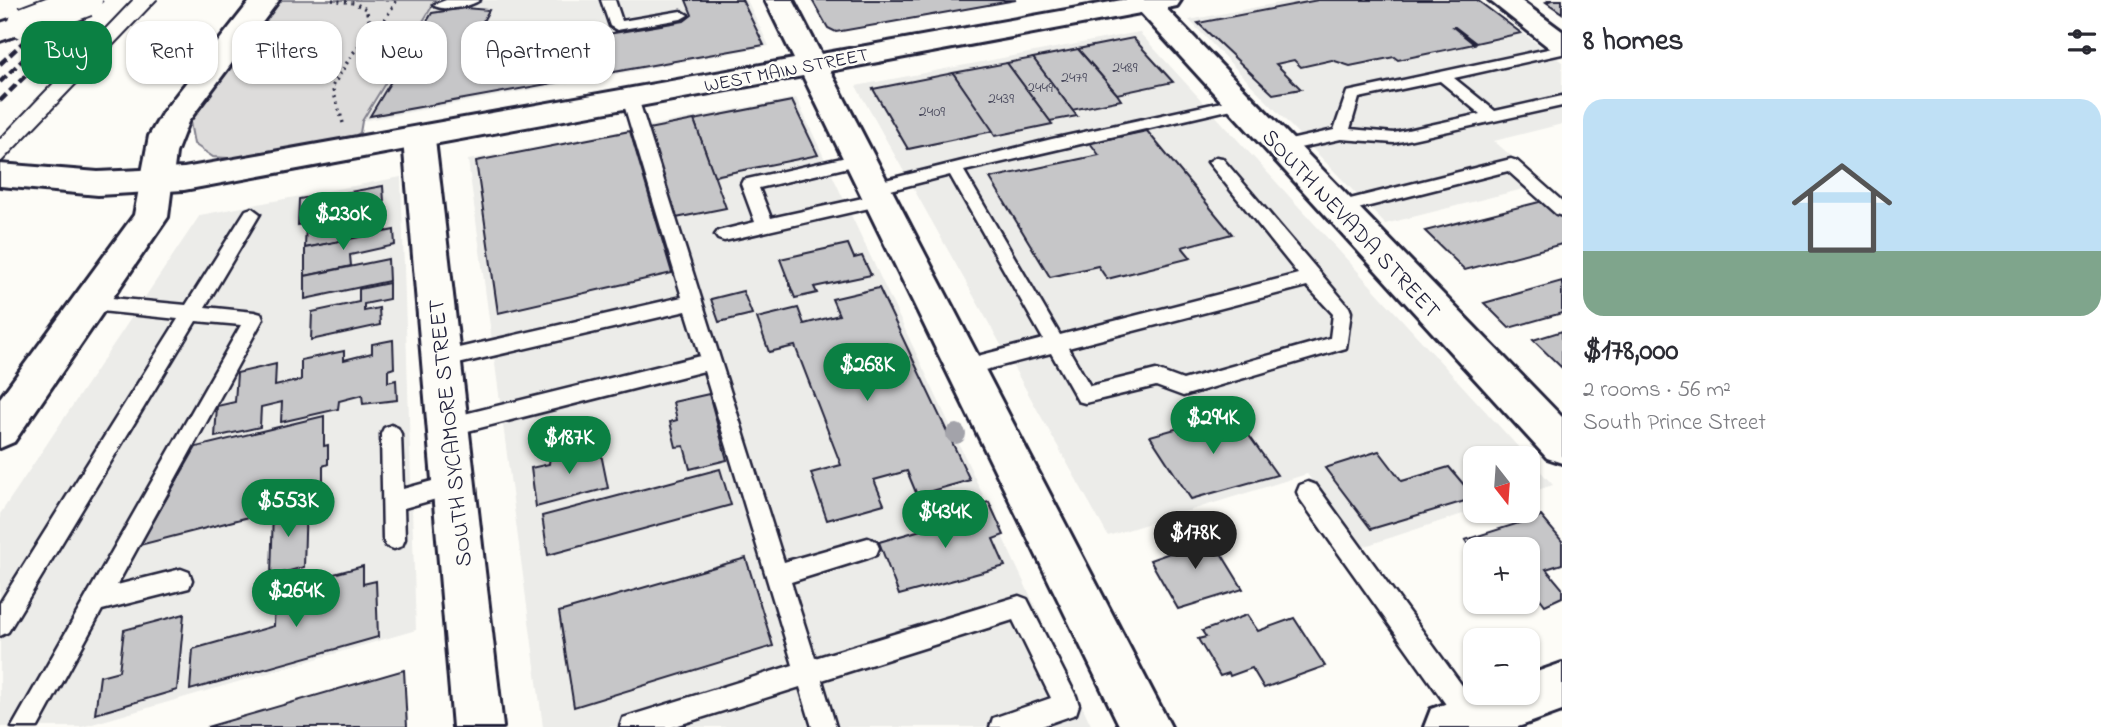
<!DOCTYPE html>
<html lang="en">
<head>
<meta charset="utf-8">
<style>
	:root { --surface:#fff; --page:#f7f7f7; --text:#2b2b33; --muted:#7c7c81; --accent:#0b8043 }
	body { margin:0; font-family:"Indie Flower",sans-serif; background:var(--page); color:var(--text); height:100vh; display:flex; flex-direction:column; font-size:26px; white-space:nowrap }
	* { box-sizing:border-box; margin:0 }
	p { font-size:23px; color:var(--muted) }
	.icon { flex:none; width:38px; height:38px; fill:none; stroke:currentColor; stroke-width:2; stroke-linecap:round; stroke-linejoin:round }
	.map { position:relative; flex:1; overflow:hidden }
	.panel { display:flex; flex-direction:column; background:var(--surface); width:560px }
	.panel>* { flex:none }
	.top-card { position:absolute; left:21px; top:21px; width:665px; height:63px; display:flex; gap:14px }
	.needle { width:46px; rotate:163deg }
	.controls { position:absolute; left:1463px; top:446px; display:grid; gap:14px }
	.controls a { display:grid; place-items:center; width:77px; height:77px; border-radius:14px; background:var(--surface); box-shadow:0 2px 5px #0004; font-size:35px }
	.price { position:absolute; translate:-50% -60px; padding:0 16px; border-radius:24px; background:var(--accent); color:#fff; font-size:23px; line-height:46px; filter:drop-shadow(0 2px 4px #0008) }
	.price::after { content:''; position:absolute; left:50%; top:42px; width:21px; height:16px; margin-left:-10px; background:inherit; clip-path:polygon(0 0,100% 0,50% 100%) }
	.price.on { background:#222; color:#fff }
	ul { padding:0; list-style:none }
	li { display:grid; align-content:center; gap:14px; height:371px; padding:0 21px }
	li span { display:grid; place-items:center; height:217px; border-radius:21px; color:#555 }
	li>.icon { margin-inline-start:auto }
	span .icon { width:126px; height:126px; fill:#fffc; stroke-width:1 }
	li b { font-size:30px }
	h2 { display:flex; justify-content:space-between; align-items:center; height:84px; padding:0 21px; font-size:30px }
	.tag { padding:0 24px; border-radius:21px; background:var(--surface); box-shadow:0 2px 5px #0004; font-size:24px; line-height:63px }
	.tag.on { background:var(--accent); color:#fff }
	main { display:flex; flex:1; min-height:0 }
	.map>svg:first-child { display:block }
	.built { fill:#ecece9 }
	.green { fill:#dddcdb; stroke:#807f8b; stroke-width:2 }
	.building { fill:#c6c6c8; stroke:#22223b; stroke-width:2 }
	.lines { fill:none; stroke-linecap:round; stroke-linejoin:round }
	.lane-casing { stroke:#22223b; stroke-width:5 }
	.street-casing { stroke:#22223b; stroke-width:6 }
	.secondary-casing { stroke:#22223b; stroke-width:6 }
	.path { stroke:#22223b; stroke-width:3.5; stroke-dasharray:2 4.5; stroke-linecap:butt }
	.lane { fill:#fdfcf7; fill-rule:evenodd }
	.street { fill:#fdfcf7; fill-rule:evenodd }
	.secondary { fill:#fdfcf7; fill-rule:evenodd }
	.tram { stroke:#22223b; stroke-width:2 }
	.rail { stroke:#22223b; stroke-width:4.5; stroke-dasharray:9 4.5; stroke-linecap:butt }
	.secondary-bridge-casing { stroke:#22223b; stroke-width:36; stroke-linecap:butt }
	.secondary-bridge { stroke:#fdfcf7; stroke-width:32 }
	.tree { fill:#a3a3aa }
	.labels { text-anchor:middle; stroke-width:5; stroke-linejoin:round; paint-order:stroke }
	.far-number-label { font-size:16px; fill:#4b4b5e }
	.far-street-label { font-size:19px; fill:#22223b; stroke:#fdfcf7 }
	.street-label { font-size:23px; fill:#22223b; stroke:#fdfcf7 }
</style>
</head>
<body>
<main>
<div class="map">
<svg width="1562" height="727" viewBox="0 0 1562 727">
	<rect width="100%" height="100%" fill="#fdfcf7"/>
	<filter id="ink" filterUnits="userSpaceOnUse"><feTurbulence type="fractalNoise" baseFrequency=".0143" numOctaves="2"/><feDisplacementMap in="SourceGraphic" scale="14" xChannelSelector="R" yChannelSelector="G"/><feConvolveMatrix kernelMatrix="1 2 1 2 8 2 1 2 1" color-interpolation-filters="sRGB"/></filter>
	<g filter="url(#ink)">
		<g class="built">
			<polygon points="436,0 747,0 769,46 362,121"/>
			<polygon points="1295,0 1478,0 1562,62 1562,124 1494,141 1543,184 1385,224 1189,20"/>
			<polygon points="1139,32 1553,485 1528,493 1528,458 1475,458 1475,510 1362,547 1307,474 1108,536 856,86"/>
			<polygon points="796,98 1092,727 543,727 468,160"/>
			<polygon points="401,177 416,630 82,727 0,727 0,514 200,215"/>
		</g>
		<polygon class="green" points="280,0 436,0 362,121 360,133 349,139 242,159 213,157 194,144 190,122"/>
		<g class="building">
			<polygon points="686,0 742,0 764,45 370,116 432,13 465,8 489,10 467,51 477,57 546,45 545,42 577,36 578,39 684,21 692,15"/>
			<polygon points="812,0 1016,0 836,32 828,28"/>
			<polygon points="1318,0 1477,0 1521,33 1476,43 1455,27 1453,27 1474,44 1398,60 1394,57 1350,66 1332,60 1301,67 1294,60 1276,64 1301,89 1273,94 1198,23"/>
			<polygon points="1547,0 1562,0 1562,13 1546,2 1549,1"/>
			<polygon points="1133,38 1173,82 1117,94 1078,49"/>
			<polygon points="1078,49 1117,94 1121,100 1072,110 1033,58"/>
			<polygon points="1033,58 1072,110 1077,116 1050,121 1007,63"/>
			<polygon points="1007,63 1050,121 1052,124 995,136 953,73"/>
			<polygon points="953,73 993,131 908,149 873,89"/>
			<polygon points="792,101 818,155 714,176 694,120"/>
			<polygon points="694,120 726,208 671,219 643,130"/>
			<polygon points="630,131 672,273 498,313 476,161"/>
			<polygon points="1147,131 1232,234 1182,247 1191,258 1107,279 1098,266 1050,277 990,178 1099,155 1090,143"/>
			<polygon points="383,186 386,232 305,248 306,223 298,225 299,199 327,194 326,209 344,206 344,193"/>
			<polygon points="1547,200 1562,213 1562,244 1465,270 1425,231"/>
			<polygon points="394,230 395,245 350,255 351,266 305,276 305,248"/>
			<polygon points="848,244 854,258 862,256 871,275 814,287 817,293 795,298 780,259"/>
			<polygon points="388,259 389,281 305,299 305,276"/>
			<polygon points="1562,281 1562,313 1509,328 1484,303"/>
			<polygon points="389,283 389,299 364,304 364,311 379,308 380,325 311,340 312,312 359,302 359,289"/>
			<polygon points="879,288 970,480 917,495 907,471 874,480 884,504 827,520 811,473 841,465 795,346 769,352 757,318 798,308 804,324 839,315 832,299"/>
			<polygon points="743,291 752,314 719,322 711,299"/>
			<polygon points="1562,331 1562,368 1533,340"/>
			<polygon points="393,340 394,368 388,370 388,382 396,380 397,400 363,404 362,395 339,401 338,409 281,422 282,402 261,407 260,427 215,437 217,406 235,402 237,373 276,364 275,386 301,380 301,360 344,351 344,360 372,353 372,344"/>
			<polygon points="709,394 727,460 690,469 684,446 676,447 670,422 677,420 673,402"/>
			<polygon points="1233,413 1277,475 1191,499 1150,436"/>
			<polygon points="324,416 324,446 328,445 328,464 323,466 323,498 140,545 196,447"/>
			<polygon points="599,444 608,488 536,507 531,468 549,464 550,456"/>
			<polygon points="1379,451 1402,481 1449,467 1475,498 1371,529 1325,468"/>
			<polygon points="720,469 731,505 548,555 542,516"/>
			<polygon points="306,502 304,567 271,576 273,511"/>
			<polygon points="989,502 1004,535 993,539 1005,566 899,595 879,542 949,522 946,513"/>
			<polygon points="1541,516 1562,541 1562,564 1546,569 1562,588 1562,597 1545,605 1528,583 1528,550 1475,550 1475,554 1465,540"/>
			<polygon points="1208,532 1243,589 1178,609 1150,560 1170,553 1165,545"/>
			<polygon points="746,558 773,646 574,707 559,612"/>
			<polygon points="363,566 363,584 376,581 378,637 190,690 193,649 274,626 275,590"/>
			<polygon points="184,614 177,690 95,714 100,676 119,671 124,630"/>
			<polygon points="1247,615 1258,631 1294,618 1325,666 1264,688 1252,668 1230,676 1229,673 1220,676 1198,639 1206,637 1202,631"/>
			<polygon points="404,670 407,727 207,727"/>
		</g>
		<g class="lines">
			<defs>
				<g id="lane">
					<path d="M446,0h34c-10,7 -37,12 -47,5z"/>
					<polygon points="601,0 615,0 622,21 681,11 688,15 681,19 617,30 610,26"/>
					<path d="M1562,46v8l-108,24 41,33 67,-15v10l-168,37 -53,-4 -60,13 -8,-5 8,-5 53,-12 13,-38zM1440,81l40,33 -86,19 -44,-4 9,-31z"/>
					<polygon points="630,93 638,98 784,562 868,538 876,541 879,548 876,555 868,558 791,582 815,658 1019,596 1027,599 1076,696 1079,705 1076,714 1039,727 990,727 993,718 1051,698 1013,620 822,680 836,727 812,727 800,687 672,727 620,727 623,718 632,715 793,665 704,371 448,436 441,433 438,427 441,421 448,418 700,356 686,311 441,368 434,366 431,360 434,354 441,352 682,297 622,98"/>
					<path d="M1240,98l8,5 -3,3 -281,65 96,164 238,-61 -90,-112 8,-5 6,1 127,149 2,5 -5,36 -163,48 -27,-10 -71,17 -7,-2 -27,-48 -86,22 -7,-2 -3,-6 3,-6 85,-22 -93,-164 -75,19 -6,-2 -2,-4 2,-4 183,-45zM1307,286l26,28 -3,24 -147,42 -27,-10 -66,16 -22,-38z"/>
					<polygon points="860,154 868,159 866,163 759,188 771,218 881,194 889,200 887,204 724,241 718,239 715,235 718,231 755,222 741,184 743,180"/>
					<polygon points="1511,159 1517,161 1562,201 1562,216 1556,214 1508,171 1338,214 1330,208 1338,202"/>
					<polygon points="252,208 260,214 205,307 254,312 261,314 263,319 117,585 181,569 189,572 192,580 189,588 102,610 38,727 12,727 241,325 196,321 8,632 0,636 0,603 178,319 91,310 85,308 82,303 85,298 91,296 186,305 246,210"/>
					<polygon points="391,425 398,428 401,434 403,489 454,475 461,478 465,485 461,492 404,508 405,539 402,546 394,549 386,546 383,539 381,434 384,428"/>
					<polygon points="1308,482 1316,485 1480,710 1483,719 1480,727 1462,727 1300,499 1297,492 1300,485"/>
				</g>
				<g id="street">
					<polygon points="251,0 279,0 188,122 176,153 168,217 14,442 0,448 0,398 134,215 149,136 163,112"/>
					<polygon points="1129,0 1158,0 1562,417 1562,463 1547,458"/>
					<polygon points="1489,0 1520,0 1562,31 1562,53 1552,50"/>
					<polygon points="419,128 430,132 435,139 503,727 453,727 403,139 408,132"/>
					<polygon points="1562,663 1562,711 1518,727 1424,727 1431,709 1475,693 1528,693 1528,675"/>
				</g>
				<g id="secondary">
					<polygon points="765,0 793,0 821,54 1122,0 1181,0 1177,6 1167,8 830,71 1171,727 1120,727 803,76 184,190 98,195 0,186 0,164 98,172 184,168 794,59"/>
					<polygon points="25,15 35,17 39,23 35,29 0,41 0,23"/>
				</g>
			</defs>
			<use href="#lane" class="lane-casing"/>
			<use href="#street" class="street-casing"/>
			<use href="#secondary" class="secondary-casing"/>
			<g class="path">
				<polyline points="332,0 354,3 366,9 370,23 366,38"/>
				<polyline points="343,123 332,87 353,53 385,19 397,0"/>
			</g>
			<use href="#lane" class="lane"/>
			<use href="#street" class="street"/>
			<use href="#secondary" class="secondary"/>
			<g class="tram">
				<polyline points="0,138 132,0"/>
				<polyline points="0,164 157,0"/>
			</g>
			<g class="rail">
				<polyline points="0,64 68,0"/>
				<polyline points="0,82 85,0"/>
				<polyline points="0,101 102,0"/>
			</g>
			<defs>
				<polyline id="secondary-bridge" points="25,23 86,0"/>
			</defs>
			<use href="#secondary-bridge" class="secondary-bridge-casing"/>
			<use href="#secondary-bridge" class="secondary-bridge"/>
		</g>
		<circle class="tree" cx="956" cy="434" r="10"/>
	</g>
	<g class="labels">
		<g class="far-number-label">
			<text x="1125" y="72">2489</text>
			<text x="1074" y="82">2479</text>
			<text x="1040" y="92">2449</text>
			<text x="1001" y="103">2439</text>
			<text x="932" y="116">2409</text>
		</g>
		<g class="far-street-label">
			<text transform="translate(786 69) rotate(-11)" y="7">WEST MAIN STREET</text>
		</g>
		<g class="street-label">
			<text transform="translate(1352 223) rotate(47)" y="8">SOUTH NEVADA STREET</text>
			<text transform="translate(449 433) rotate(-96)" y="8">SOUTH SYCAMORE STREET</text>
		</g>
	</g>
</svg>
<div class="controls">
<a><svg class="needle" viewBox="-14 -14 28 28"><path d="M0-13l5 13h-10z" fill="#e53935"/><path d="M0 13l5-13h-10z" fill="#7c7c81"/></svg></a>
<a>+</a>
<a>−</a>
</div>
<b class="price" style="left:343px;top:252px">$230K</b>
<b class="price" style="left:867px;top:403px">$268K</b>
<b class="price" style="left:1213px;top:456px">$294K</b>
<b class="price" style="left:569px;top:476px">$187K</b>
<b class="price" style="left:288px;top:539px">$553K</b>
<b class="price" style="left:945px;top:550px">$434K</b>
<b class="price on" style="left:1195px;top:571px">$178K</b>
<b class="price" style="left:296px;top:629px">$264K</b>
<div class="top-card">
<a class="tag on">Buy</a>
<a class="tag">Rent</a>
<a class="tag">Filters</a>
<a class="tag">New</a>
<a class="tag">Apartment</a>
</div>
</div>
<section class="panel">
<h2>8 homes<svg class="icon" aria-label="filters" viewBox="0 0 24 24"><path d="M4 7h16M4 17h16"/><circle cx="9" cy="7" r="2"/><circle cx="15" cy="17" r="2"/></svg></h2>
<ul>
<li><span style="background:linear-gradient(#bfe0f5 70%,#7fa58c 0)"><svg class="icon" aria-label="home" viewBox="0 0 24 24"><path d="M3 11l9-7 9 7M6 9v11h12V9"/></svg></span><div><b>$178,000</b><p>2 rooms · 56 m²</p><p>South Prince Street</p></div></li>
</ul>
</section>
</main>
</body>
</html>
